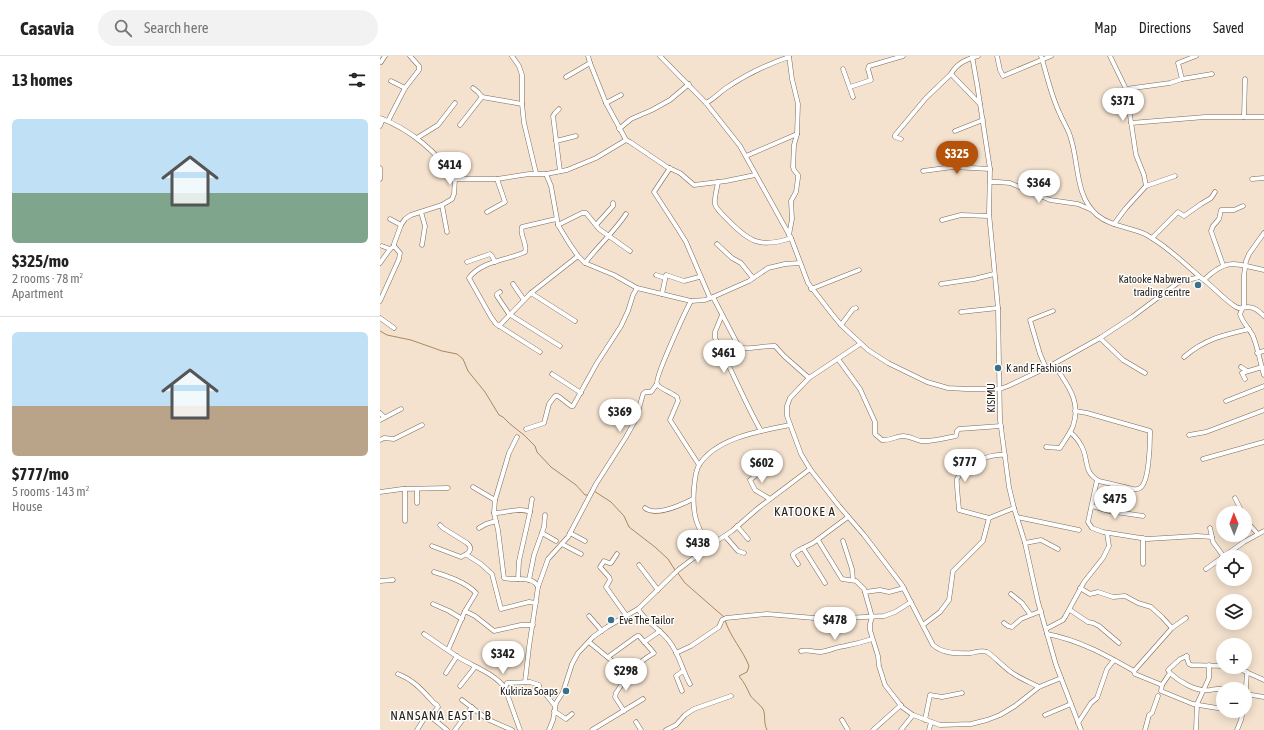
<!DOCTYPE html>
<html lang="en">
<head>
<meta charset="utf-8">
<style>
	:root { --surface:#fff; --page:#f2f2f2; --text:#222; --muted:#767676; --line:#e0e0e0; --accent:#b45309 }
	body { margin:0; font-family:"Asap Condensed",sans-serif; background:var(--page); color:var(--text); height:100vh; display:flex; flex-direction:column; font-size:15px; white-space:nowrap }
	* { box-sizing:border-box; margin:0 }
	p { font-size:13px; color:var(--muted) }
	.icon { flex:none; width:22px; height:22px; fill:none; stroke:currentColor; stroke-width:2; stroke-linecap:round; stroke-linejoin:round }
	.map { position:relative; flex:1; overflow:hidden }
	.sheet { display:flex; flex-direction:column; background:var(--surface); width:380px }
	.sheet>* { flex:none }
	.needle { width:26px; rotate:359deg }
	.buttons { position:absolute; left:836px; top:450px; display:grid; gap:8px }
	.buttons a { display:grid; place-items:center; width:36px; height:36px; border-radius:50%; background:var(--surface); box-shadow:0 2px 10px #0003; font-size:20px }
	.price { position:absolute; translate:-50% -34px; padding:0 9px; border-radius:14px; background:#fff; color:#222; font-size:13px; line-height:26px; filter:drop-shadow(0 1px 2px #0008) }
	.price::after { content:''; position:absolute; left:50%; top:24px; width:12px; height:9px; margin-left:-6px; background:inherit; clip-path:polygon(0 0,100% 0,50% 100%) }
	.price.active { background:var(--accent); color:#fff }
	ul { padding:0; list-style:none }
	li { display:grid; align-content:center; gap:8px; height:212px; padding:0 12px }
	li+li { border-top:1px solid var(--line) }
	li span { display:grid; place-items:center; height:124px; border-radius:6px; color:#555 }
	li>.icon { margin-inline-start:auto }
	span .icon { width:72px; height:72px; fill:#fffc; stroke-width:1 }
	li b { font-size:17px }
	h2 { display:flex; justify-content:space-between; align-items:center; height:48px; padding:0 12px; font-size:17px }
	header { display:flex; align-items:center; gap:24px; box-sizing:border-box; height:56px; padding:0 20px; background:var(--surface); border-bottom:1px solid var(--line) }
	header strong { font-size:19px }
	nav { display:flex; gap:22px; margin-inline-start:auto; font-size:14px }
	.search { width:280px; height:36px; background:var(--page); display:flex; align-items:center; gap:10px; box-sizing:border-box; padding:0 14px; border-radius:22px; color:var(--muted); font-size:15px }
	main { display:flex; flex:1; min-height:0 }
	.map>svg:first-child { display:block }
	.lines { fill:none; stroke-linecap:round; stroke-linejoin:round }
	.stream { stroke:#aa8862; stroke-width:1 }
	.minor-casing { stroke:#7b6b5a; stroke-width:5 }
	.minor { stroke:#fff; stroke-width:4 }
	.poi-dot { fill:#38718a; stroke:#fff; stroke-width:1.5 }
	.labels { text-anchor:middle; stroke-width:3; stroke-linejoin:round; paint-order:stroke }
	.poi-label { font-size:11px; fill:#27211a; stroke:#fff; text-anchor:end }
	.street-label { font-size:11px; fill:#27211a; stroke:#fff }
	.quarter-label { font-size:13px; letter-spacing:1px; fill:#27211a; stroke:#fff }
</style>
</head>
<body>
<header>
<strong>Casavia</strong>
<div class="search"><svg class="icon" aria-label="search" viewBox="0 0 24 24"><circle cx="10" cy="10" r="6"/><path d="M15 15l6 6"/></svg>Search here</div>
<nav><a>Map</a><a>Directions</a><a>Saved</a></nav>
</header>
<main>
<section class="sheet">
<h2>13 homes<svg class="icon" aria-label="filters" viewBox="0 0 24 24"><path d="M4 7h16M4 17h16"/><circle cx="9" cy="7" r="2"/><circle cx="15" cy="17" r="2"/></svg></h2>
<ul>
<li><span style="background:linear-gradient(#bfe0f5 60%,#7fa58c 0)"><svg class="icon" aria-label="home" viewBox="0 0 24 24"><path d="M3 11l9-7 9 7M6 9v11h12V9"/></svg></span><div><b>$325/mo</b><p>2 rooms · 78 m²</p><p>Apartment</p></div></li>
<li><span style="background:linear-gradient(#bfe0f5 60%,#b9a48a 0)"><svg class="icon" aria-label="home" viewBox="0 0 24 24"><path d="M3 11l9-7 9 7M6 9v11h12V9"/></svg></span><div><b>$777/mo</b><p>5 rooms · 143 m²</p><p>House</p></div></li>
</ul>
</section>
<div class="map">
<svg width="884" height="674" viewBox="0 0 884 674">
	<rect width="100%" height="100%" fill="#f4e2ce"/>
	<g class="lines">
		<g class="stream">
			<polyline points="0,275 7,279 31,284 62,295 77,298 83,303 88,315 105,336 119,359 123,361 130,368 144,379 155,390 157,396 171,411 196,429 205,439 208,439"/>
			<polyline points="214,435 231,446 244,460 249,471 275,491 288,503 295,514"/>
			<polyline points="297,516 305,527 344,561"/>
			<path d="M345,564c5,17 18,30 24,46l-2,6 -8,4c5,6 8,12 11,19 3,5 10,9 13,14 3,6 0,13 4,21"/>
		</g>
		<defs>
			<g id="minor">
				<polyline points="132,0 139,10 142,19 142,48 144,67 156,117"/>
				<polyline points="208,0 210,7 226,47 246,84"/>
				<path d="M280,0l46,47 34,43 51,92 17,45 24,31 9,11 27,25 20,13 39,19 21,6 18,1h34l8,-3 42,-20 50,-28 32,-21 47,-35 21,-5c13,9 23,22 36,30 5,3 8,0 12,0 7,0 12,5 16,9"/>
				<polyline points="409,0 412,23 418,48 417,78 414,89 413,111 414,114 418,119 418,122 416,136 411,145 412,163 409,179"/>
				<polyline points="592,0 597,28 610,113 609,157 618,252 620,364 629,431 634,452 645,487 658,546 676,609 701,674"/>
				<polyline points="617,0 620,14 623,20 671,0"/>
				<path d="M661,0c6,19 10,40 19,58 3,8 9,16 11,25 8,25 4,57 26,76 13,11 32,12 48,19 20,11 38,28 55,43"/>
				<polyline points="730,0 746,33 756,99 764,119 766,130"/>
				<polyline points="1,6 5,0"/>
				<polyline points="463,13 473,41"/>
				<path d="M571,18c6,-11 16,-15 27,-18"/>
				<polyline points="186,21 210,7"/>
				<polyline points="802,23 798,7 816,0"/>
				<polyline points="11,25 25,32"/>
				<polyline points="470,31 491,24 488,13 489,10 523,0"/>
				<polyline points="93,32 98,36 102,41"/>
				<polyline points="746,33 790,27 802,23 832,18"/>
				<polyline points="226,47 241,39"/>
				<path d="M326,47c8,-4 13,-10 20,-15 18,-12 42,-24 63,-31"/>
				<polyline points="179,53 175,57 173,60 180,115"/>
				<polyline points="864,61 865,23"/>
				<path d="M0,62c30,11 57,34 75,61h42l32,-5h17l21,-4 29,-12 30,-18 4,2 37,25 13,6 14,12 32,-4 29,-6"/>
				<polyline points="8,65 25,32 39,14 39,10 30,0"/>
				<polyline points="751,67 825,61 884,61"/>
				<polyline points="80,69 102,41 142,48"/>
				<polyline points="0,70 3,63"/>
				<polyline points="239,73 251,63 272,54 290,44 309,28"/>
				<polyline points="575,75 603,64"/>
				<polyline points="37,82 58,69 75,47"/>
				<polyline points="521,83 515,81 515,79 546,42 571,18 600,48"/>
				<polyline points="176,85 196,80"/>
				<polyline points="366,100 417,78"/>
				<polyline points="0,112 0,123"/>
				<polyline points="290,112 274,136 298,173 306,186 330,242"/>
				<polyline points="543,115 573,111 610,113"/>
				<polyline points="166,118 171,130 178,169 189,187 198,200 205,207 234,219 257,232 311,245 325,244 333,241 369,225 388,212 405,208 420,207"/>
				<polyline points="872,123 884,122"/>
				<path d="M338,126c-1,7 -4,16 -3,22 1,5 8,11 12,15 21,22 33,30 64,19"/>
				<polyline points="610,126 618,126 630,127 670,144 698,148 712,154"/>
				<polyline points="62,149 67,176"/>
				<polyline points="41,156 45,170 42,189"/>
				<polyline points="107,156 125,146 117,123"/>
				<polyline points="10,163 21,169"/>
				<polyline points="562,164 581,159 609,160"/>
				<polyline points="734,168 746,152 766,130 795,120"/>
				<polyline points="178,169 202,157 206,157 219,173 250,195"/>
				<polyline points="216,169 233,150 233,147"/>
				<path d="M884,177l-15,21 -3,7 -2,14v30l-4,9c2,8 9,14 13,22 5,12 7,26 11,39"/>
				<polyline points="772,182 798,156 804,160 821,148 831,142 835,136"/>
				<polyline points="337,188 352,202 361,207 373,222"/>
				<polyline points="2,190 10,193"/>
				<polyline points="87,206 110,198 112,200 115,206"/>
				<polyline points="0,207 10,193 14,190"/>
				<path d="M205,207c13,-17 29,-31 41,-49"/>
				<polyline points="843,209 831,175 833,170 839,163 841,154 854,154 863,150"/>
				<polyline points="276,219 285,222"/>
				<path d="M824,224c24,-23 31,-16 60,-10"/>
				<polyline points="133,228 144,244"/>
				<polyline points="561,228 594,223 614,218"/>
				<polyline points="431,233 479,214"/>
				<polyline points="120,236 117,238 117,240 129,258 180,290"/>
				<polyline points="151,237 195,265"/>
				<polyline points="282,238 286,219 304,225 319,221"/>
				<path d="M333,241l26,50c9,4 25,-2 36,-1l9,10 25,22"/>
				<polyline points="0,245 19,203 20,197 14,190 14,188 21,169 25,163 31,159 62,149 72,143 74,138 75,123"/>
				<path d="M311,245c-5,9 -37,78 -34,83 1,4 16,9 20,13l1,4 -8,19 29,45"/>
				<polyline points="581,256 618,252"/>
				<path d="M342,259l-7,17v6c16,30 29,63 46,93"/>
				<polyline points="0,262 14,272"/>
				<polyline points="461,269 473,253 476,252"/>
				<polyline points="119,270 151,237 198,200"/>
				<polyline points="720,282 743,304 765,317"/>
				<path d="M480,288l-51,34 -19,20 -3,8v10l14,38 9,15 29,37 25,29 38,50 31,60c10,9 25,9 38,8 5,-1 11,-3 16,-1 3,1 18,16 24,20 8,6 18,10 28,15"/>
				<path d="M160,296l-44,-28 -5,-7 -22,-39c12,-17 39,-18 56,-26 3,-8 -6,-17 -3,-25l34,-8"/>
				<polyline points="877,297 884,295"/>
				<path d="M804,301c21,-18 39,-22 65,-28"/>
				<path d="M458,303l22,30 15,33v12l7,6c8,1 14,-4 21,-4 7,0 12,4 18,5 11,1 24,-3 35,-5l1,-5 2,-2 42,-3"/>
				<polyline points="861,311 867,315"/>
				<polyline points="666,312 660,298 650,264 673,255"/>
				<polyline points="172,318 201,337"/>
				<polyline points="865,323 862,317 882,311"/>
				<polyline points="846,345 884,330"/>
				<polyline points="0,357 4,361"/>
				<polyline points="0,364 21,353"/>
				<polyline points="146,373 164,367 169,348 175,340 178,340 191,350 193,350 217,307 241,270 248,255 253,239 257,232"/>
				<path d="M690,376c5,4 9,9 12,15 7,14 1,25 17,34l34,8c2,0 4,1 7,-1 9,-5 10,-43 10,-54v-3l-63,-18 -12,-2"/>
				<polyline points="809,379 826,376 884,354"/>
				<polyline points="0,384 4,382 14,383 42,369"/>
				<path d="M666,391l14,1c4,-7 10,-14 13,-22 9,-26 -7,-42 -19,-62"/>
				<polyline points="823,403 884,386"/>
				<polyline points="384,413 370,424 375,434 390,443"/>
				<polyline points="717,424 708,466 712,472 723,476 767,483 817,480 832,481"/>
				<path d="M93,431l22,13 -1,13 4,17 6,48c10,3 29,-3 34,9l-9,60 -4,35"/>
				<polyline points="37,433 37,447"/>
				<polyline points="0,436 22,433 68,432"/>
				<polyline points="855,442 860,452 861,457"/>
				<polyline points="115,444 129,397 137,381"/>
				<polyline points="712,450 729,455 763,460"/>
				<path d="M265,452c11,9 36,-3 48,-9"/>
				<polyline points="150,456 152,443"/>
				<path d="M114,457c12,0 26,-6 36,-1l-11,49 -1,18"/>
				<polyline points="637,461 699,474"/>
				<path d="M609,462l-30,-8c0,-3 -3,-28 -2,-31 6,-14 33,-26 48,-24"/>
				<polyline points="865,464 878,478"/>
				<polyline points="25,465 25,433"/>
				<polyline points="357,470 368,483"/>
				<polyline points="99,472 106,468 116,465"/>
				<polyline points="830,472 833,486 844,501"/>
				<polyline points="162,477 176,485"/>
				<polyline points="190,477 205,485"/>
				<polyline points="345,480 358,495 364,497"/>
				<polyline points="763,482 763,508"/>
				<polyline points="438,484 462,523 476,525 484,533 492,561 490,568 490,574 498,600 499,610 505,629 522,651 533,659 560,669 591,668 607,664 620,659 635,650 659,631 681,622"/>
				<polyline points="463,485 472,513 473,524"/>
				<polyline points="645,487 661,484 678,493"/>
				<polyline points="182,488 201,498"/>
				<path d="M52,490l29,11c6,-3 14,-7 6,-14l-24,-15 -3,-3"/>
				<path d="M328,491c-12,-24 -16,-32 -14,-59 1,-8 1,-16 5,-23 18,-28 62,-34 91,-40"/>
				<polyline points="423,492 445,527"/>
				<polyline points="237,498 231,507 229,507 224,505 220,511 229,521 230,524 226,531 246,559"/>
				<polyline points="87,499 101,508 112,518 121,553 149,546 156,547"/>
				<polyline points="418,508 413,500 413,498 419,494 433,487 468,461"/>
				<polyline points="259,509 278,534"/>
				<polyline points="826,513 864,486 884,475"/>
				<path d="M54,516c13,4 32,10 42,21l-11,18 -17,39"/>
				<polyline points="149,524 154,499 164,471 165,459"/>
				<polyline points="0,525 13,524"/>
				<polyline points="158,531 168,503 188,481 216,428 246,381 256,363 263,338 265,336 271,336 277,328"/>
				<polyline points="700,532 710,538 718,536 733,541 745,540 758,547 771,551 782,561 792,572"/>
				<polyline points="485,536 500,534 509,536 524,532"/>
				<polyline points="631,538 642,547 650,558"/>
				<polyline points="53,548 69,555 82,563"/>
				<path d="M258,553c8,13 22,20 31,32 10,12 13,29 21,43"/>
				<polyline points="690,554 708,566 713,567 719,570 739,587"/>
				<polyline points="85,555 95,560 114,575 141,569 153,569"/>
				<polyline points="209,560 222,575"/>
				<polyline points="624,567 628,570 632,571 641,563 661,555"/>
				<polyline points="543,569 560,556 569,544 573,515 603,485 609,462 634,452"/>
				<polyline points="666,573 683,564 685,561 704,526 723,502 729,490 727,477"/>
				<path d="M44,578c12,8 23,16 34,23 16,10 36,16 47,31l15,42"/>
				<path d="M667,578c32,6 59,21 87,37l38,-43 14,-10"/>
				<polyline points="209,586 248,618"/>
				<polyline points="264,586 280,575"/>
				<path d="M421,595c7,-2 12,1 19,1 9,-1 16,-5 25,-6 10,-2 18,-4 27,-7"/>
				<polyline points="296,597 311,590 339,571 342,564 346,562 387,558 446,563 504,560 515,556 531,546"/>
				<polyline points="806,600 809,608 811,609 843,610"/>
				<polyline points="807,600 800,603 788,614 790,617 782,629 781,635 813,648 843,653"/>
				<path d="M228,601l29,-21h2l15,17c-19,11 -27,23 -38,40l-1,4 9,14"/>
				<polyline points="855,611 884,624"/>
				<polyline points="754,615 755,618 782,629"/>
				<polyline points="66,617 77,600"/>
				<path d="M790,617c10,9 26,19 40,17 6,-1 9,-2 16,-1"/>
				<path d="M18,618c16,6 25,17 36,29l3,2 1,2 -7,10 16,13"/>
				<polyline points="80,630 95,611"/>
				<polyline points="125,632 127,627 150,626 159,629 160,634 164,636 175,650"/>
				<polyline points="302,635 296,620 303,615"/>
				<polyline points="866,638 884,641"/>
				<polyline points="82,644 107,663 132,674"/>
				<polyline points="865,646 867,616"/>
				<polyline points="174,655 186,663 192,658"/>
				<polyline points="856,655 863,656"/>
				<polyline points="665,659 691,648"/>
				<polyline points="462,664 468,674"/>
				<polyline points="545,664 550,639 562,641 582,637"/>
				<polyline points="256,666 261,674"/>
				<polyline points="698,667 711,647 717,642 727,613 734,604"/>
				<polyline points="37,674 44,663 51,660"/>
				<polyline points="75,674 92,651"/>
				<polyline points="169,674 173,664 176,647 183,636 192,608 198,597 213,581 227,571 258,553 298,514 328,491 352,475 377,453 430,413"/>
				<polyline points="212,674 263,643"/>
				<polyline points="286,674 296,669 305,659 314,653 351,640"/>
				<polyline points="493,674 521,649"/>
				<polyline points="521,674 533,659"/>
				<polyline points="549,674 551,666"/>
				<polyline points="765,674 769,659 772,657 778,640"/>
				<polyline points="816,674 817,648 829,622 829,609"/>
				<polyline points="857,674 861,664 863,655"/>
			</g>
		</defs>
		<use href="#minor" class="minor-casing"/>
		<use href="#minor" class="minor"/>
	</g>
	<g class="poi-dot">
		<circle cx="818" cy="229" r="4"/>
		<circle cx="618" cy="312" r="4"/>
		<circle cx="231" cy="564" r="4"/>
		<circle cx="186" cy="635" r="4"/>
	</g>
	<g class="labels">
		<g class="poi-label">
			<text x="810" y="227">Katooke Nabweru<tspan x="810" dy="13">trading centre</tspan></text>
			<text x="626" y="316" text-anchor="start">K and F Fashions</text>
			<text x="239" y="568" text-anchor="start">Eve The Tailor</text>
			<text x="178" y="639">Kukiriza Soaps</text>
		</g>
		<g class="street-label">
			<text transform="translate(611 342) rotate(-90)" y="4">KISIMU</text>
		</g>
		<g class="quarter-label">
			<text x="425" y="460">KATOOKE A</text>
			<text x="61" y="664">NANSANA EAST I B</text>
		</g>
	</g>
</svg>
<div class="buttons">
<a><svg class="needle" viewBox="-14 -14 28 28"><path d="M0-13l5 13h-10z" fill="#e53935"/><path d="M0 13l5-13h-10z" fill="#767676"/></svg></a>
<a><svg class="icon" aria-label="locate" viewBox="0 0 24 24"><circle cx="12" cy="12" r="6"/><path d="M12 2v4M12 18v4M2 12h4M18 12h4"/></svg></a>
<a><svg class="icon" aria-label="layers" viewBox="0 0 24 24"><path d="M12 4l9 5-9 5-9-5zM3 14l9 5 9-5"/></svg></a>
<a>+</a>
<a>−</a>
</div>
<b class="price" style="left:743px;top:66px">$371</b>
<b class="price active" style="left:577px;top:119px">$325</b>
<b class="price" style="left:70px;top:130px">$414</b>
<b class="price" style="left:659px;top:148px">$364</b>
<b class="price" style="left:344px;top:318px">$461</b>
<b class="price" style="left:240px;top:377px">$369</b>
<b class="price" style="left:585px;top:427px">$777</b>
<b class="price" style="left:382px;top:428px">$602</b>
<b class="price" style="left:735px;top:464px">$475</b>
<b class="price" style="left:318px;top:508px">$438</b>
<b class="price" style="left:455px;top:585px">$478</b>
<b class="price" style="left:123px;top:619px">$342</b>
<b class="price" style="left:246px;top:636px">$298</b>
</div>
</main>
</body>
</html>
